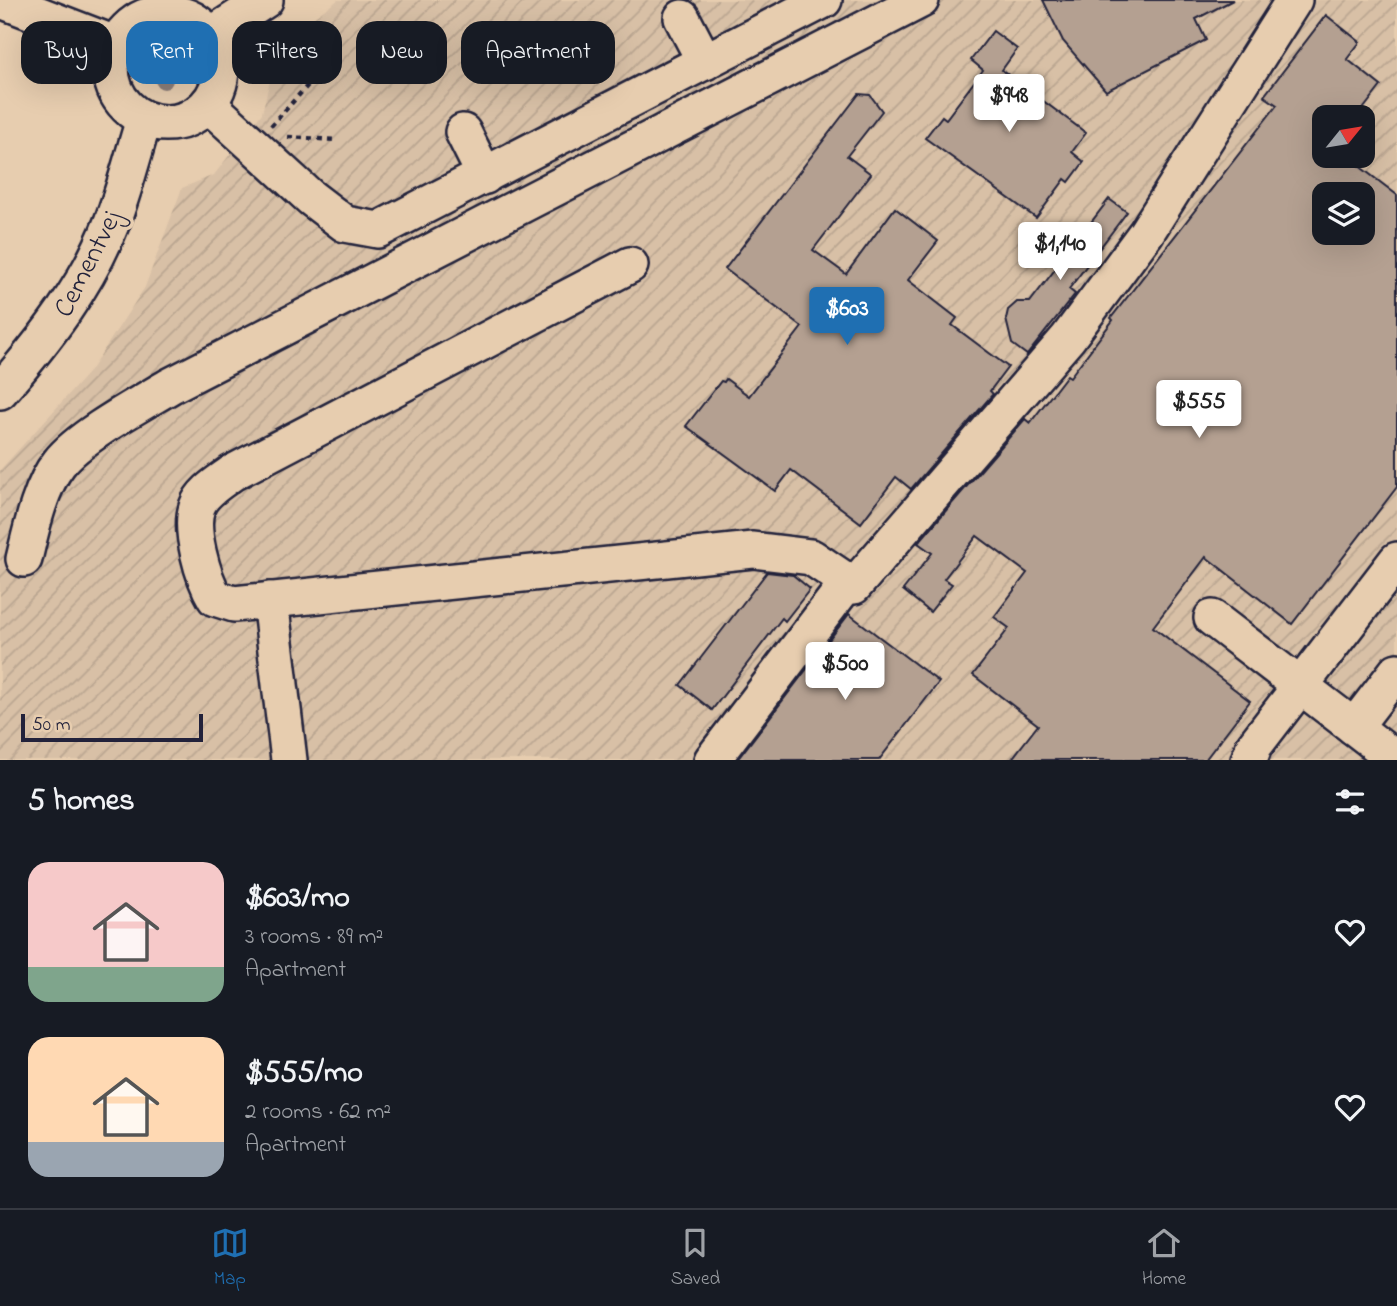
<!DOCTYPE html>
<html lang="en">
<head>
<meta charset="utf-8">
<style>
	:root { --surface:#171b24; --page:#20242c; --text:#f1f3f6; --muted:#9ea1a6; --line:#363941; --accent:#1f6fb2 }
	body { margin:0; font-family:"Indie Flower",sans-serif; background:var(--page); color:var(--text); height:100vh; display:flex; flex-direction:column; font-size:26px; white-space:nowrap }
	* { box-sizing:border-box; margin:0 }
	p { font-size:23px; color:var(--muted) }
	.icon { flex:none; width:38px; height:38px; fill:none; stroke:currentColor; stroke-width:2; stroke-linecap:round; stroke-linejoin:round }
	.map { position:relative; height:760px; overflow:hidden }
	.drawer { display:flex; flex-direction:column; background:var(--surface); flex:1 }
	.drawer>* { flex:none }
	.top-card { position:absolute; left:21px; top:21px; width:700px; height:63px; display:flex; gap:14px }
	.needle { width:46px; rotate:60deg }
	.buttons { position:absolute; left:1312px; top:105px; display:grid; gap:14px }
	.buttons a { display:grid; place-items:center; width:63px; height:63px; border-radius:14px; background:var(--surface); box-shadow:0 7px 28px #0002; font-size:35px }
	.scale { position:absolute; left:21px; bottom:18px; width:182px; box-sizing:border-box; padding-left:7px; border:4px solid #22223b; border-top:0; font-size:19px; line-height:24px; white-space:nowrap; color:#22223b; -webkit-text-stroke:5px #e7cdaf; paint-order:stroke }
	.price { position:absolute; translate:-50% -60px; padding:0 16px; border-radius:7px; background:#fff; color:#222; font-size:23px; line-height:46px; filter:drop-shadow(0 2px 4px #0008) }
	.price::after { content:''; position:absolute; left:50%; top:42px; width:21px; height:16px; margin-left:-10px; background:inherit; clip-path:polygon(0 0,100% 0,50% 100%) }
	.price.current { background:var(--accent); color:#fff }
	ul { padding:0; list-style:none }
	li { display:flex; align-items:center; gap:21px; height:175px; padding:0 28px }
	li span { display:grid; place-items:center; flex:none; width:196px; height:140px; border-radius:21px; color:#555 }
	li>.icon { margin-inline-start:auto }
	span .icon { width:84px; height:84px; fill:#fffc; stroke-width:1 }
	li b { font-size:30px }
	h2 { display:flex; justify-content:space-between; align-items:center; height:84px; padding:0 28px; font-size:30px }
	.chip { padding:0 24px; border-radius:21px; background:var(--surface); box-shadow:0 7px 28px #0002; font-size:24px; line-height:63px }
	.chip.current { background:var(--accent); color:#fff }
	.tab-bar { display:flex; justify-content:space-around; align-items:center; height:98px; border-top:2px solid var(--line); background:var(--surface); font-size:19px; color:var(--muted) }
	.tab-bar a { display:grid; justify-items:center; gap:4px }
	.tab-bar .current { color:var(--accent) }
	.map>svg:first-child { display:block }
	.industrial { fill:url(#industrial-furrows); fill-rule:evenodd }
	.building { fill:#b4a091; stroke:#22223b; stroke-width:2; fill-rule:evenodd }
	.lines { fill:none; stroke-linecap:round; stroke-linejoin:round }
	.minor-casing { stroke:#22223b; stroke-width:40 }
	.path { stroke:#22223b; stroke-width:4.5; stroke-dasharray:5 5; stroke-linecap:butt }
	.minor { stroke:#e7cdaf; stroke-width:35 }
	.tree { fill:#8d7f7a }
	.labels { text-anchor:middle; stroke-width:7; stroke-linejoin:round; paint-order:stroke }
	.street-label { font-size:28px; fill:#22223b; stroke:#e7cdaf }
</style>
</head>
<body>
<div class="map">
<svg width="1397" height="760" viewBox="0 0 1397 760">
	<defs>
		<pattern id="industrial-furrows" width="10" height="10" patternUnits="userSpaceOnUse" patternTransform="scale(1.75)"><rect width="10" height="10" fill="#d8c0a6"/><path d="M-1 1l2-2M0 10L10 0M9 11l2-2" fill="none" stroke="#b9a590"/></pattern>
	</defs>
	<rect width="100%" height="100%" fill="#e7cdaf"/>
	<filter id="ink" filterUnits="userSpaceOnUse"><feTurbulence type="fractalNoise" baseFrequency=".0143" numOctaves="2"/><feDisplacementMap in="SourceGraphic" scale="14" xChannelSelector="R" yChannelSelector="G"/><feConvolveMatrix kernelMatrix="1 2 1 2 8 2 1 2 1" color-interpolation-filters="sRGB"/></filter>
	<g filter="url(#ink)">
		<path class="industrial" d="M338,0h1059v760h-1397v-290l90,-99 55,-84 37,-99 32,-13 48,-62 17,-70zM1325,117h38v39h-38zM1325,194h38v39h-38z"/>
		<g class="building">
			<polygon points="1043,0 1233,0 1196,19 1206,40 1106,91 1063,41"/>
			<path d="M1326,15l34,27 -13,17 34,27 -24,31h-32v39h21l51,39v292l-105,137 -86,-67 -53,70 97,74 -45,59h-194l27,-35 -65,-50 36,-47 -15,-11 33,-44 -50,-37 -33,43 8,5 -22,28 -27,-22 29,-37 -14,-10 107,-124 5,4 37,-48 3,2 43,-57 -2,-2 166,-213 -13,-9zM1325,194h38v39h-38z"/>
			<polygon points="993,31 1017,49 1002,70 1086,133 1072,152 1084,162 1069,182 1065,179 1036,218 925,138 942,116 946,119 983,70 971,60"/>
			<polygon points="859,94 870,95 882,111 847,156 871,174 813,250 846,274 895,208 938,241 908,280 957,318 952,325 1008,367 990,391 993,394 911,489 896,477 861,523 791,470 775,491 686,426 721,381 724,382 726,379 749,396 802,327 725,269"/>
			<polygon points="1109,199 1127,212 1069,289 1075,294 1027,355 1012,344 1006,319 1008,310 1017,302 1030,302"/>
			<polygon points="767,572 793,575 810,589 785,621 782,618 712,710 680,685"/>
			<polygon points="849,614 939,682 879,760 737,760"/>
		</g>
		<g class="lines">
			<defs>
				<g id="minor">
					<polyline points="1,0 115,44"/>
					<circle cx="166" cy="68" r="55"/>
					<polyline points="682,18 705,62"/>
					<polyline points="211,35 265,0"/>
					<polyline points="208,104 311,198 345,224 378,230 824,0"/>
					<polyline points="463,132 485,176"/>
					<path d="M630,265l-398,208c-12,9 -30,19 -35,34 -8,23 6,71 18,91l19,6 519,-54 58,7 43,29 214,-248 78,-105 148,-233"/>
					<path d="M0,391c45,-51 87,-105 112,-169 13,-33 21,-68 32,-102"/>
					<path d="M24,559c7,-29 16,-72 35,-96 21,-27 81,-59 111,-77l751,-386"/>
					<polyline points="270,600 289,760"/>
					<polyline points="1212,618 1397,760"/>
					<polyline points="1354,727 1397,671"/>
					<polyline points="712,760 848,582"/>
					<polyline points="1249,760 1254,746 1397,560"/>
				</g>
			</defs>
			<use href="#minor" class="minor-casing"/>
			<g class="path">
				<polyline points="112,115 117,95"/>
				<polyline points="271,126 308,85"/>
				<polyline points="288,137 336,140"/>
			</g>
			<use href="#minor" class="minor"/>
		</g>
		<g class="tree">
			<circle cx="170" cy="58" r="9"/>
			<circle cx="164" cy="80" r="9"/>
		</g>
	</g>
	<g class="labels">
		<g class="street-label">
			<text transform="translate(86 263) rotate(-63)" y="10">Cementvej</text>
		</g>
	</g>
</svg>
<div class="buttons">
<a><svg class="needle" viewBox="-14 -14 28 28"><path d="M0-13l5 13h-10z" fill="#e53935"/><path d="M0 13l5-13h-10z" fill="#9ea1a6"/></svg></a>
<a><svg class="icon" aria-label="layers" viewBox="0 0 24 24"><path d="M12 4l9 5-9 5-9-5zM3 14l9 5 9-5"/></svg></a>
</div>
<div class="scale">50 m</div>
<b class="price" style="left:1009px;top:134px">$948</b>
<b class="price" style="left:1060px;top:282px">$1,140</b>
<b class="price current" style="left:847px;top:347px">$603</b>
<b class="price" style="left:1199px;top:440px">$555</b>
<b class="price" style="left:845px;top:702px">$500</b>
<div class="top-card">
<a class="chip">Buy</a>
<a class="chip current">Rent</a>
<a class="chip">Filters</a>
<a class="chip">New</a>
<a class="chip">Apartment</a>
</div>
</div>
<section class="drawer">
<h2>5 homes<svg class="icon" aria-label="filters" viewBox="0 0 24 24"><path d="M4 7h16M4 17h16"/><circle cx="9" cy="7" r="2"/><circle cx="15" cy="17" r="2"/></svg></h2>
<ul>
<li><span style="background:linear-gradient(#f6c9c9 75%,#7fa58c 0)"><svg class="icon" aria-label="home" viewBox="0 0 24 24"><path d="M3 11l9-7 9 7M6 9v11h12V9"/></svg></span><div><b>$603/mo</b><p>3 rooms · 89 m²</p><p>Apartment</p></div><svg class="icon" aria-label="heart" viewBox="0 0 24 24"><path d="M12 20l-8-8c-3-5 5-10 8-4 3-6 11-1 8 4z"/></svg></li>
<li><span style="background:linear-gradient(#ffd9b3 75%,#9aa5b1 0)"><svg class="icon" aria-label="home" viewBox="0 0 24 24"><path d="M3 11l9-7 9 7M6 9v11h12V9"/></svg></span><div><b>$555/mo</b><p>2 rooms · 62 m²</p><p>Apartment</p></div><svg class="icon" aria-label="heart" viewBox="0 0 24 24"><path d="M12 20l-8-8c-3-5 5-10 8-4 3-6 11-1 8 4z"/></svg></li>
</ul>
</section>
<nav class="tab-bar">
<a class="current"><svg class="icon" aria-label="map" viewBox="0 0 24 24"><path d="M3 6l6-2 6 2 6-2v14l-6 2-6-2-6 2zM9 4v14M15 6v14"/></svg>Map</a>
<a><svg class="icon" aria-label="saved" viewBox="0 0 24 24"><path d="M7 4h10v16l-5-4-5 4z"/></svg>Saved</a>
<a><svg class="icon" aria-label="home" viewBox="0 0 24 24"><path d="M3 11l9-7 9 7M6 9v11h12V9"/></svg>Home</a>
</nav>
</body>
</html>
